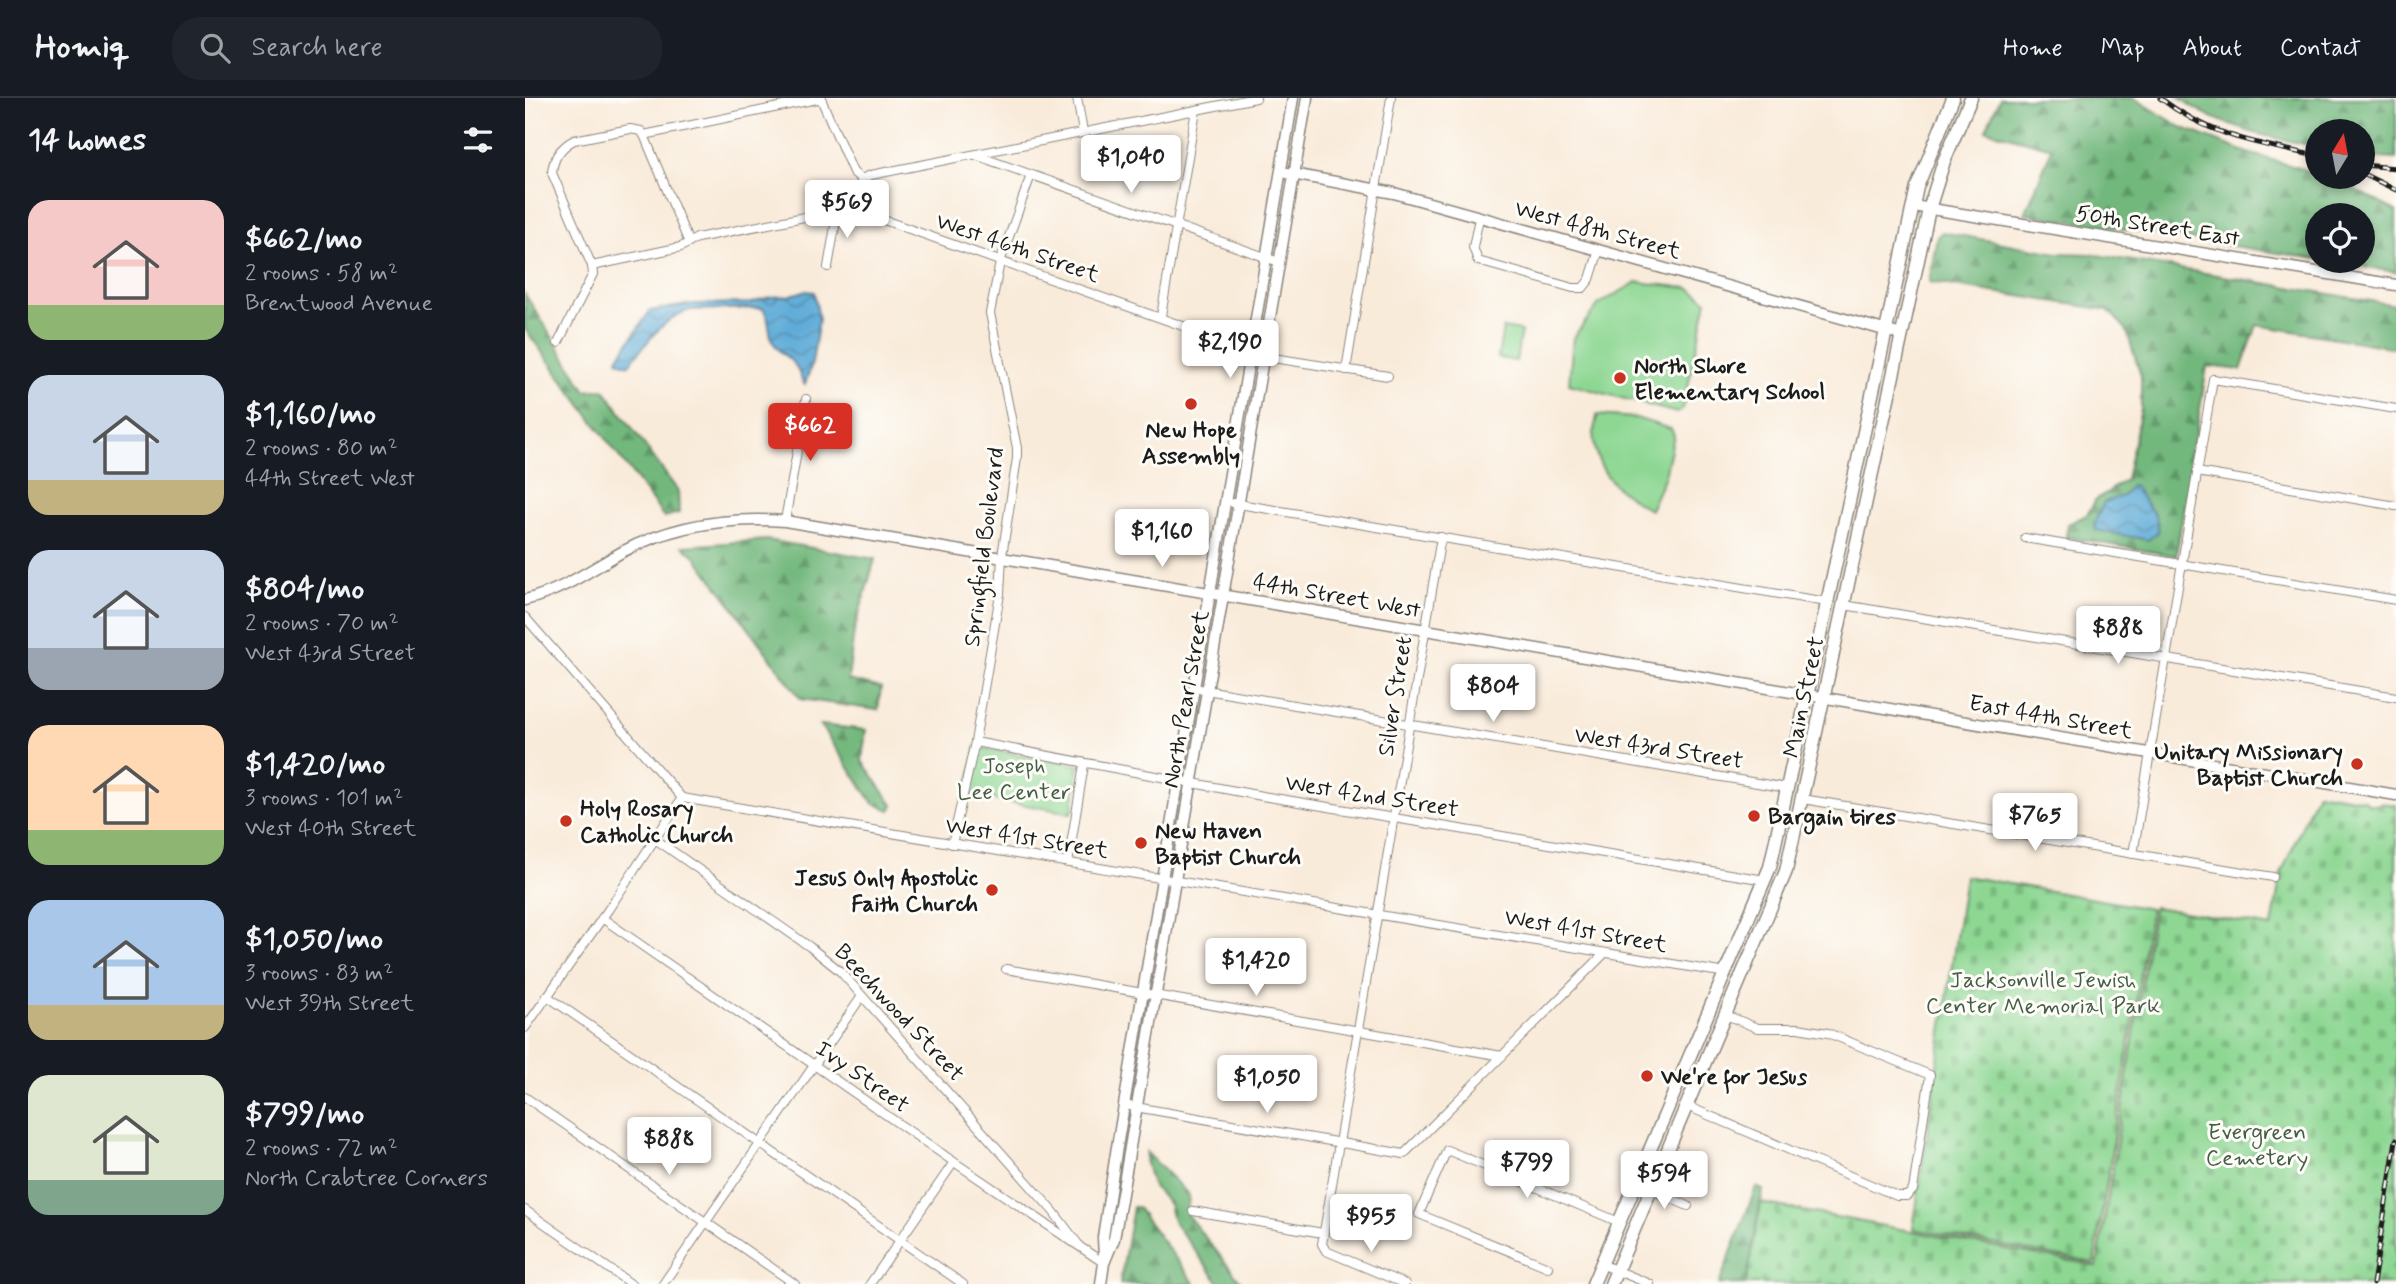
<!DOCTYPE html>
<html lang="en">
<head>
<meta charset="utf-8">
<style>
	:root { --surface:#171b24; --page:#20242c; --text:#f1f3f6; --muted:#9ea1a6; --line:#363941; --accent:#d93025 }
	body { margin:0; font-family:Mynerve,sans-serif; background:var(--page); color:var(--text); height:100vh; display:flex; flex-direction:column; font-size:26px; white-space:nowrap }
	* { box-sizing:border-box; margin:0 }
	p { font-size:23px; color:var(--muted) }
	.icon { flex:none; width:38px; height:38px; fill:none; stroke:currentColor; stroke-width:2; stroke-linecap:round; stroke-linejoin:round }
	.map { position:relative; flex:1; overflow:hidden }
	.drawer { display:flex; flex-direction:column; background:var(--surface); width:525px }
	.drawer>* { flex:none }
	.needle { width:46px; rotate:10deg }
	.tools { position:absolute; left:1780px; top:21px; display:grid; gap:14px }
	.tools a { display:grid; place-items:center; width:70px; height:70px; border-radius:50%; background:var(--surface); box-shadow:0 4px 10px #0003; font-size:35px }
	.price { position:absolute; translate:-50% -60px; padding:0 16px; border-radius:7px; background:#fff; color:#222; font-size:23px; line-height:46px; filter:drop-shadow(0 2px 4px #0008) }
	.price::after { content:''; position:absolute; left:50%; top:42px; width:21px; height:16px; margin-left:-10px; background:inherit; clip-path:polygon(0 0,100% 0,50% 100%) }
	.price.current { background:var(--accent); color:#fff }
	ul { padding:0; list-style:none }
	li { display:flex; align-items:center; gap:21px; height:175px; padding:0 28px }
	li span { display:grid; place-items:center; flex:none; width:196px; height:140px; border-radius:21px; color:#555 }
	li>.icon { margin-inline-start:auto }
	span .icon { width:84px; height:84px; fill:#fffc; stroke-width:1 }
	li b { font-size:30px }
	h2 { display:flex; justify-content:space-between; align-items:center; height:84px; padding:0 28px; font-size:30px }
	header { display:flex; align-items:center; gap:42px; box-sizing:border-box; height:98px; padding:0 35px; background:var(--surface); border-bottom:2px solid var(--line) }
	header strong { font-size:33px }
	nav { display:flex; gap:38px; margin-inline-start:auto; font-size:24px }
	.search { width:490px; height:63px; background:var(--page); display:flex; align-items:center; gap:18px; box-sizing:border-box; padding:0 24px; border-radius:28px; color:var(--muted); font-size:26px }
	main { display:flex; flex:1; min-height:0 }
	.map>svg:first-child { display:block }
	.green { fill:#8dd793; stroke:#547a58; stroke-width:2 }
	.forest { fill:url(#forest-firs); stroke:#476a4c; stroke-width:2 }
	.cemetery { fill:url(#cemetery-stones); stroke:#547a58; stroke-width:2 }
	.water { fill:url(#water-waves); stroke:#3e647a; stroke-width:2 }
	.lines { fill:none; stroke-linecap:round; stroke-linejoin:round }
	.street-casing { stroke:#8a847b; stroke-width:10 }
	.secondary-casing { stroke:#8a847b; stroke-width:13 }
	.primary-casing { stroke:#8a847b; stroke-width:15 }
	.street { stroke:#fff; stroke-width:8 }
	.secondary { stroke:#fff; stroke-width:10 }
	.primary { stroke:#fff; stroke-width:12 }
	.rail-casing { stroke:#1c1c1c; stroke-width:5 }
	.rail { stroke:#fdfcf7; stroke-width:2.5; stroke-dasharray:8; stroke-linecap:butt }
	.poi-dot { fill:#c8321e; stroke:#fdfcf7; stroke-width:2.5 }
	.labels { text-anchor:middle; stroke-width:6; stroke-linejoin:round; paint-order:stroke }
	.street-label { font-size:23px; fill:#1c1c1c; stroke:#fdfcf7 }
	.poi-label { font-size:23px; font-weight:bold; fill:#1c1c1c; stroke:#fdfcf7; text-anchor:start }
	.park-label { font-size:23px; fill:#445d46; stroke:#fdfcf7 }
</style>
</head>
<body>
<header>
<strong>Homiq</strong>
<div class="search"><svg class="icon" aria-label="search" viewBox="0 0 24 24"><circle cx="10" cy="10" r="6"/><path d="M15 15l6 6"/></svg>Search here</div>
<nav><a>Home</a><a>Map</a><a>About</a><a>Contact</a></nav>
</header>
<main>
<section class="drawer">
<h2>14 homes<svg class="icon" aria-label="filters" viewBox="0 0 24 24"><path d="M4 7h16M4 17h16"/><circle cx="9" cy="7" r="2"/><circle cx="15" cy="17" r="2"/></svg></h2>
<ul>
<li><span style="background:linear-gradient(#f6c9c9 75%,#8fb573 0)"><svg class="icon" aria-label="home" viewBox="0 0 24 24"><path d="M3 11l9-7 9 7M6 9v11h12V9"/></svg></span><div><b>$662/mo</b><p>2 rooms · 58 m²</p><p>Brentwood Avenue</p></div></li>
<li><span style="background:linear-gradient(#c9d6e8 75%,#c2b280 0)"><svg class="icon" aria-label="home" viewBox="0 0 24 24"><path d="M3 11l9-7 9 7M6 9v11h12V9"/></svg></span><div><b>$1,160/mo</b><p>2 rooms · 80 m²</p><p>44th Street West</p></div></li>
<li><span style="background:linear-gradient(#c9d6e8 70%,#9aa5b1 0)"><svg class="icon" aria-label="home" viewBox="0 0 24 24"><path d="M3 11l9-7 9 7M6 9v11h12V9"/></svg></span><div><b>$804/mo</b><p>2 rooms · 70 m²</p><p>West 43rd Street</p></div></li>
<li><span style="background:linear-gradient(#ffd9b3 75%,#8fb573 0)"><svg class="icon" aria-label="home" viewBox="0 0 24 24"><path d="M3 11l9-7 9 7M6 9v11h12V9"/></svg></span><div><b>$1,420/mo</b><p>3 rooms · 101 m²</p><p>West 40th Street</p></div></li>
<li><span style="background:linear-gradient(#a9c7e8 75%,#c2b280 0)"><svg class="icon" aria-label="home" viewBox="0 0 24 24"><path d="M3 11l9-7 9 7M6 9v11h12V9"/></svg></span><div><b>$1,050/mo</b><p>3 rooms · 83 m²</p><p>West 39th Street</p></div></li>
<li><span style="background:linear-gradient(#dfe7d0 75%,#7fa58c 0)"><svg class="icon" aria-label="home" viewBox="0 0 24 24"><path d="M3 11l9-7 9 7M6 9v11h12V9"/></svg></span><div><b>$799/mo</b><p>2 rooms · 72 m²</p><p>North Crabtree Corners</p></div></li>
</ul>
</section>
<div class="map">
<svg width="1871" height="1186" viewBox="0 0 1871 1186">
	<defs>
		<pattern id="forest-firs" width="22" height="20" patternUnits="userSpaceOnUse" patternTransform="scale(1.75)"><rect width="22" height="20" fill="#72b87d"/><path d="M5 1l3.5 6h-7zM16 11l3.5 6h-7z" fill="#5d9566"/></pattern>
		<pattern id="cemetery-stones" width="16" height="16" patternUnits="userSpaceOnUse" patternTransform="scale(1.75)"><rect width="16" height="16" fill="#8dd793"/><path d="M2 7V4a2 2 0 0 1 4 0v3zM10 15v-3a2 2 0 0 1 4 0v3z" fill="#79b87e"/></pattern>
		<pattern id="water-waves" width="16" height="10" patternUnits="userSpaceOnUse" patternTransform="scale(1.75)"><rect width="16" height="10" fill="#5facd8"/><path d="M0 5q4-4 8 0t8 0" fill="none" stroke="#4e8bae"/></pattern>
	</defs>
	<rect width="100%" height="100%" fill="#fdfcf7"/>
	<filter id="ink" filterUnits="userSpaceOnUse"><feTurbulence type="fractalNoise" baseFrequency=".0143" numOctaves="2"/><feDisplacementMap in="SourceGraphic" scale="14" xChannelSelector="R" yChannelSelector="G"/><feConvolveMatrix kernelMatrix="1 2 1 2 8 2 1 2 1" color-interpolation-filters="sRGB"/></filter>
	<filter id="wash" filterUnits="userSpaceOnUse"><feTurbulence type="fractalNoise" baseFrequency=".00686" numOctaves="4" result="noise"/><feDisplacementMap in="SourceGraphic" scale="28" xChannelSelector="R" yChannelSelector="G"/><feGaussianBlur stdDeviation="1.57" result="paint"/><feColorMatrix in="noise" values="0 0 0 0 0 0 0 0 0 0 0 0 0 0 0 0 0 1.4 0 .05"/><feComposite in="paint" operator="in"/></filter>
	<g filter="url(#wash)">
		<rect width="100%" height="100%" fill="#f9ebda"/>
		<g class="green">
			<polygon points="1112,184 1164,190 1182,203 1158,310 1152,315 1044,286 1048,240 1074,206"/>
			<polygon points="978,230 996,233 991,263 973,260"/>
			<path d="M1072,317l39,3 35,11 3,6 -9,41 -15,34c-27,-16 -51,-32 -56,-67 -2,-8 2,-19 3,-28z"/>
			<polygon points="451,649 554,667 547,715 442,697"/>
		</g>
		<g class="forest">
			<polygon points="1475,0 1609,0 1656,29 1723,55 1792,75 1792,79 1808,80 1871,113 1871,174 1801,163 1838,163 1838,117 1792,117 1792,161 1500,116 1527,50 1461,32"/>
			<path d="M1654,0h217v61l-33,-2v-26h-46v16c-50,-10 -96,-19 -138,-49z"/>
			<polygon points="1417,134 1532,155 1566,156 1871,207 1871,250 1732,227 1716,272 1682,268 1651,458 1541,439 1543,426 1562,417 1570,403 1601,381 1616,311 1616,278 1601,231 1583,212 1404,184 1412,139"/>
			<polygon points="0,196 61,293 79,291 153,393 154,415 139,419 0,231"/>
			<polygon points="242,442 350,461 329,533 323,582 356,590 353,612 276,601 170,458 158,448"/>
			<polygon points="295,627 341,632 337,663 368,707 365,712 348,705"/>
			<polygon points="621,1054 664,1097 662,1117 718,1186 695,1186 648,1123 644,1106 627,1087 620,1062"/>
			<polygon points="1231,1089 1238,1092 1221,1186 1194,1186"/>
			<polygon points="608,1109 612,1109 670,1186 595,1186"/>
		</g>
		<g class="cemetery">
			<polygon points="1792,694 1840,702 1843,706 1852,707 1855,705 1871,707 1871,1186 1221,1186 1236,1105 1572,1168 1629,809 1747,829 1756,776"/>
			<polygon points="1440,778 1626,811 1569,1165 1388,1131"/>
		</g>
		<g class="water">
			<path d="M279,193l10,1 5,27 -7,44 -7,22c-5,-5 -5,-13 -10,-20 -7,-9 -18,-13 -23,-25 -4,-11 -2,-24 -10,-32l-71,2c-27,6 -45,34 -62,55l-10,-4 -1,-3 32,-47 44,-7 57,-1 19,-6 18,-1z"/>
			<path d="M1606,388h4c6,16 26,28 23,46l-10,8 -52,-10 -2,-6 10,-22 19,-6z"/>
		</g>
	</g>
	<g filter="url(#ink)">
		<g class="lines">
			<defs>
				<g id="street">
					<polyline points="552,0 558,34"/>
					<polyline points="296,1 328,74 336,81"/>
					<polyline points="119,37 164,145"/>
					<polyline points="450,57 754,164"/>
					<polyline points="333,113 337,91 336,81 346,77 731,0"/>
					<polyline points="954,120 948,149 953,163 1048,190 1058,190 1065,181 1074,152"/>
					<polyline points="67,168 156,149 172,140 325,110 748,260 863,278"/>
					<polyline points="303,169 313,111"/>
					<polyline points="636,218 671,12"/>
					<path d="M33,245l35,-69 -1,-8 -40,-93c1,-16 9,-26 22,-33l56,-11 11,2 3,4 178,-37"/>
					<polyline points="821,272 866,0"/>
					<polyline points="1672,374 1871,408"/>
					<polyline points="708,405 1302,504"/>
					<polyline points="260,423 281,301"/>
					<polyline points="1500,440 1871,502"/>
					<polyline points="1319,507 1871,599"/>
					<polyline points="0,519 157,700 1201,875"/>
					<polyline points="669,590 1262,690"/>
					<polyline points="450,644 737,698 1240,782"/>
					<polyline points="1278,701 1748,779"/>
					<polyline points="130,741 285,849 315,873 528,1113 553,1146"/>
					<polyline points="427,746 450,644 475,496 477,458 492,360 492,350 465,215 475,164 506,77"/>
					<polyline points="1608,756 1688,281 1871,311"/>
					<polyline points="543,765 559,667"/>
					<polyline points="77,820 429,1064 579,1165"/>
					<polyline points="481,871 977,958"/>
					<polyline points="22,898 438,1186"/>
					<polyline points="0,930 83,812 157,700"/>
					<polyline points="0,999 270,1186"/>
					<polyline points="599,1007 879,1056 1080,855"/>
					<polyline points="1162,1008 1372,1098 1382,1098 1388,1092 1405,977 1303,935 1273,930 1232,930 1201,917"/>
					<polyline points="1127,1092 1163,1108"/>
					<polyline points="0,1112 106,1186"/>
					<polyline points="668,1113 798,1135"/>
					<polyline points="1076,1166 1125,1186"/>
					<polyline points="1023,1169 894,1116 922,1052 1094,1124"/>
					<polyline points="138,1186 337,898"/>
					<polyline points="345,1186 429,1064"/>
					<polyline points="880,1186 801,1153 797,1146 916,439"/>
				</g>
				<g id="secondary">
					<polyline points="762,75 869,95 1377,237"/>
					<polyline points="1388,108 1871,187"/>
					<path d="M0,502c37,-9 65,-30 97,-48 50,-27 107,-35 163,-31l1611,274"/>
					<polyline points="579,1161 578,1139 591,1055 768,0"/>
					<polyline points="576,1186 579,1165 589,1141 601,1073 782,0"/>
				</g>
				<g id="primary">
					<polyline points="1068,1186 1245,769 1392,89 1428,0"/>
					<polyline points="1086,1186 1261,773 1404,111 1419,63 1446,0"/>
				</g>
			</defs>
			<use href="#street" class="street-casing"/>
			<use href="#secondary" class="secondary-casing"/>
			<use href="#primary" class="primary-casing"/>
			<use href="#street" class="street"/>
			<use href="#secondary" class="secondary"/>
			<use href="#primary" class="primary"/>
			<defs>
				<g id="rail">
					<path d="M1635,0c49,38 98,46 157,58"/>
					<polyline points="1838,67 1871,70"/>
					<polyline points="1838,76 1871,92"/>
					<polyline points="1848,1186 1871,1042"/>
				</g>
			</defs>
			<use href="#rail" class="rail-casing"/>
			<use href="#rail" class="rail"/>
		</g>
	</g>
	<g class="poi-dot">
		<circle cx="1095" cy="280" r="7"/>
		<circle cx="666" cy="306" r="7"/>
		<circle cx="1832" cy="666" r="7"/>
		<circle cx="1229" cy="718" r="7"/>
		<circle cx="41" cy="723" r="7"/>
		<circle cx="616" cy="745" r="7"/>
		<circle cx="467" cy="792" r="7"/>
		<circle cx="1122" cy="978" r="7"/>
	</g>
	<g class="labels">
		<g class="street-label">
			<text transform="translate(1633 127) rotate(9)" y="8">50th Street East</text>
			<text transform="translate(1073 131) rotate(15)" y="8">West 48th Street</text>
			<text transform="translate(493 149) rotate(19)" y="8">West 46th Street</text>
			<text transform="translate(458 449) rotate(-83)" y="8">Springfield Boulevard</text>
			<text transform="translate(812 497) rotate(10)" y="8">44th Street West</text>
			<text transform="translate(869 598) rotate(-81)" y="8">Silver Street</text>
			<text transform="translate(1278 599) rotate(-78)" y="8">Main Street</text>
			<text transform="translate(660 601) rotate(-80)" y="8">North Pearl Street</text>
			<text transform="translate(1526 618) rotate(10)" y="8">East 44th Street</text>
			<text transform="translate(1134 649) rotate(9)" y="8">West 43rd Street</text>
			<text transform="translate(847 697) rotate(9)" y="8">West 42nd Street</text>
			<text transform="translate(502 739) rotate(9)" y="8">West 41st Street</text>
			<text transform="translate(1061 832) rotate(10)" y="8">West 41st Street</text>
			<text transform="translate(375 914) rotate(47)" y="8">Beechwood Street</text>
			<text transform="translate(338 978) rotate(35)" y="8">Ivy Street</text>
		</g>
		<g class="poi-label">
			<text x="1109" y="275">North Shore<tspan x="1109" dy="26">Elementary School</tspan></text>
			<text x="666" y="339" text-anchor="middle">New Hope<tspan x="666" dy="26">Assembly</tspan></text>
			<text x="1818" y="661" text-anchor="end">Unitary Missionary<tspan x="1818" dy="26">Baptist Church</tspan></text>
			<text x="55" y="718">Holy Rosary<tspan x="55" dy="26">Catholic Church</tspan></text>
			<text x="1243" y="726">Bargain tires</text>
			<text x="630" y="740">New Haven<tspan x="630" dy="26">Baptist Church</tspan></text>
			<text x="453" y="787" text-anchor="end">Jesus Only Apostolic<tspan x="453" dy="26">Faith Church</tspan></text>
			<text x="1136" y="986">We're for Jesus</text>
		</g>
		<g class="park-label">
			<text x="489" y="675">Joseph<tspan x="489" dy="26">Lee Center</tspan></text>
			<text x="1518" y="889">Jacksonville Jewish<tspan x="1518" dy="26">Center Memorial Park</tspan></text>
			<text x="1732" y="1041">Evergreen<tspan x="1732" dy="26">Cemetery</tspan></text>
		</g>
	</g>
</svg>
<div class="tools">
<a><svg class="needle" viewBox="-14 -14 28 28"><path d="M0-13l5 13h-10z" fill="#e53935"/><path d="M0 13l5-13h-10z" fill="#9ea1a6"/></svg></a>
<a><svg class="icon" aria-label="locate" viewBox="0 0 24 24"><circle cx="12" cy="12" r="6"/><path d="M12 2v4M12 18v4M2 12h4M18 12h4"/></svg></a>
</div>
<b class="price" style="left:606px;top:97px">$1,040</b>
<b class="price" style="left:322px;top:142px">$569</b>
<b class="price" style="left:705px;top:282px">$2,190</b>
<b class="price current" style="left:285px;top:365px">$662</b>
<b class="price" style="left:637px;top:471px">$1,160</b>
<b class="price" style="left:1593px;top:568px">$888</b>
<b class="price" style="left:968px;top:626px">$804</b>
<b class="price" style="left:1510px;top:755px">$765</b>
<b class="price" style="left:731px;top:900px">$1,420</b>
<b class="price" style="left:742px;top:1017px">$1,050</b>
<b class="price" style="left:144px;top:1079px">$888</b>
<b class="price" style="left:1002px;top:1102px">$799</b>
<b class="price" style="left:1139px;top:1113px">$594</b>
<b class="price" style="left:846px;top:1156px">$955</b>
</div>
</main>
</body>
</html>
